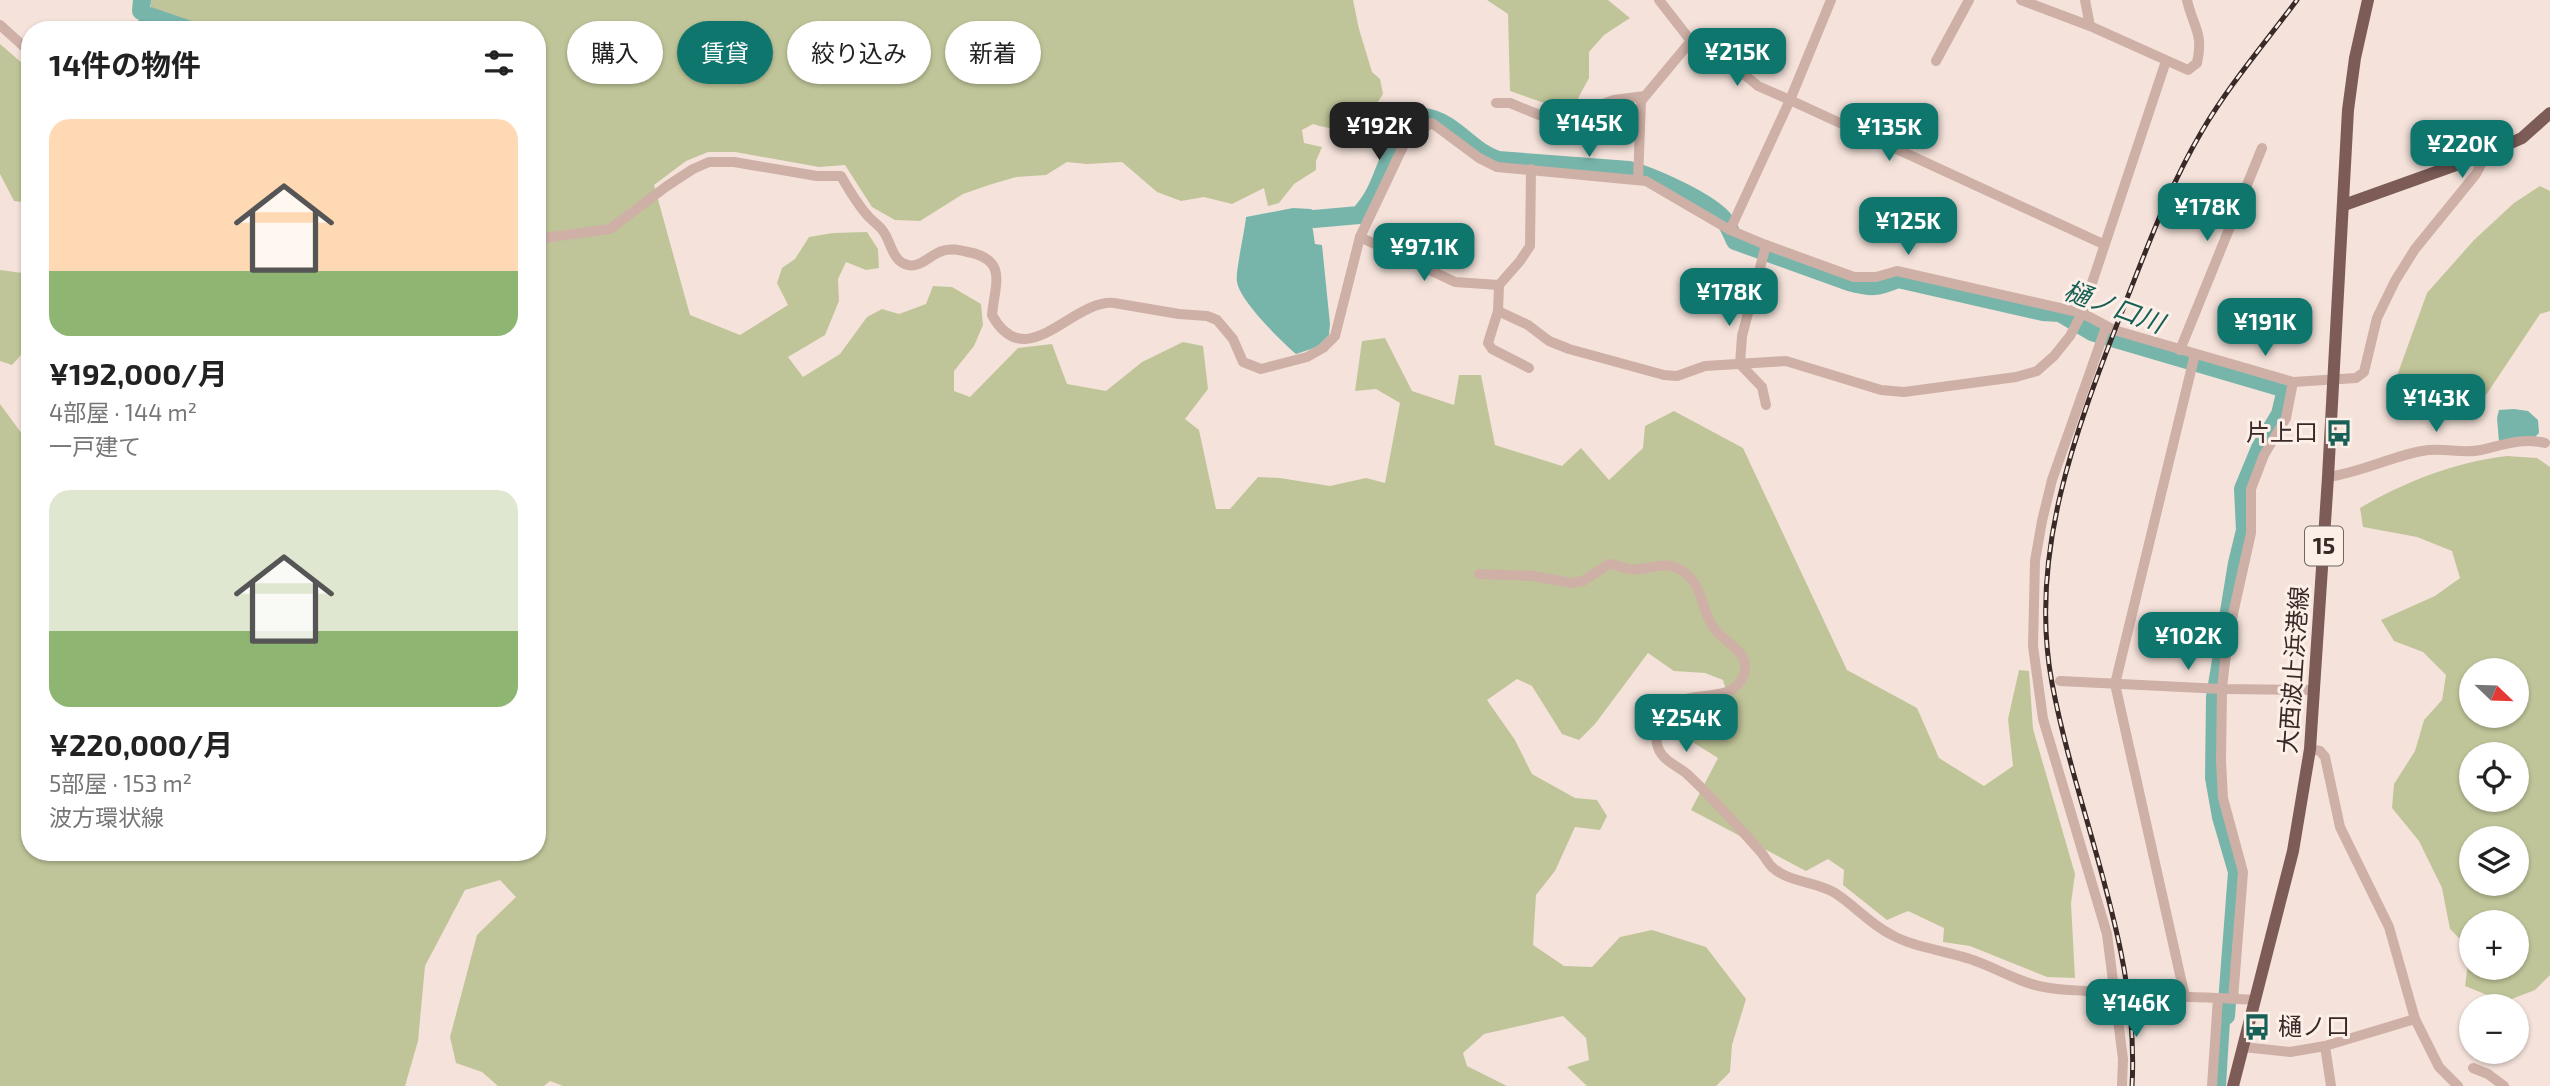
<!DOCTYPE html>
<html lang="ja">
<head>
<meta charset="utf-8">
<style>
	:root { --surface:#fff; --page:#f2f2f2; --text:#222; --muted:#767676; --accent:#0f766e }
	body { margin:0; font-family:"Exo 2","Noto Sans JP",sans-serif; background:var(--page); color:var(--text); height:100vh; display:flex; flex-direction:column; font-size:26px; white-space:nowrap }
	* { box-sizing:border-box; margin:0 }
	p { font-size:23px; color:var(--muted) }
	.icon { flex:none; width:38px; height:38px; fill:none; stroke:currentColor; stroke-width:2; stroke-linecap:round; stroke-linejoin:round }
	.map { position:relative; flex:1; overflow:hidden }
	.drawer { position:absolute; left:21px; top:21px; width:525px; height:840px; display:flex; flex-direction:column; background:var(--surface); border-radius:28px; box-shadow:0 2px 5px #0004 }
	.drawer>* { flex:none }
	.hud { position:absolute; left:567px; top:21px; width:665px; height:63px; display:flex; gap:14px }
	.needle { width:46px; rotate:113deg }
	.controls { position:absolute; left:2459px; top:658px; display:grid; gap:14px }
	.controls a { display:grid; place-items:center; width:70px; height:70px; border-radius:50%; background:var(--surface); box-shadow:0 2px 5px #0004; font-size:35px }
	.price { position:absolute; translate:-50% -60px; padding:0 16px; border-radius:14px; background:var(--accent); color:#fff; font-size:23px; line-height:46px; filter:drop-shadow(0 2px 4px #0008) }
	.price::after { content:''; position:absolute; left:50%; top:42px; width:21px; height:16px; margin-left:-10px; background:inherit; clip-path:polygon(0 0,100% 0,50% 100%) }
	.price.current { background:#222; color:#fff }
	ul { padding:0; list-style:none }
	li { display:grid; align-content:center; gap:14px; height:371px; padding:0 28px }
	li span { display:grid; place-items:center; height:217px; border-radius:21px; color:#555 }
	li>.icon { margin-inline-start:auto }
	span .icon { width:126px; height:126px; fill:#fffc; stroke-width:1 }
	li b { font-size:30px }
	h2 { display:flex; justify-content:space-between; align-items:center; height:84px; padding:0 28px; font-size:30px }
	.pill { padding:0 24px; border-radius:32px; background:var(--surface); box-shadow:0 2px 5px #0004; font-size:24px; line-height:63px }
	.pill.current { background:var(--accent); color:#fff }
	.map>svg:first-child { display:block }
	.green { fill:#c0c599; fill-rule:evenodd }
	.water { fill:#77b5ab }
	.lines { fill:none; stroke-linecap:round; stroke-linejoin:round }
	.river { stroke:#77b5ab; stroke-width:18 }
	.minor { stroke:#ceb0a6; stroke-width:10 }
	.major { stroke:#7d5c57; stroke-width:12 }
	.rail-casing { stroke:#392927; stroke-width:5 }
	.rail { stroke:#fbefe8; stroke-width:2.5; stroke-dasharray:8; stroke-linecap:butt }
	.labels { text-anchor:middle; stroke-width:6; stroke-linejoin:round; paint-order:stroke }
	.shield { fill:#fbefe8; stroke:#736461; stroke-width:2 }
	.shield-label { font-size:23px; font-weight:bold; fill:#392927 }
	.poi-label { font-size:24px; fill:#392927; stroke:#fbefe8; text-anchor:end }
	.street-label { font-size:24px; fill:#392927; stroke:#fbefe8 }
	.water-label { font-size:26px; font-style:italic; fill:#186056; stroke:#fbefe8 }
</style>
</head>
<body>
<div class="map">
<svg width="2550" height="1086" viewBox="0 0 2550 1086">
	<rect width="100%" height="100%" fill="#f5e3db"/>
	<g class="green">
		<path d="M151,0h1202l6,29 13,43 8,7 3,15c-18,29 -35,42 -70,30l-11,6 2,13 18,4 -6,14v9l-22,14 -15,19 -11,3 -4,-18 -32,16 -28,-7 -23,4 -24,-9 -35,-30 -35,2 -20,-2 -21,13 -30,2 -27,8 -26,9 -43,27 -25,-1 -23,-13 -27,-42 -26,2 -84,-15h-27l-22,9 -32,24 36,130 50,20 48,-30 -11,-22 5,-15 13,-9 14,-22 24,-4 34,-1 11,17 1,19 -13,2 -20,-8 -8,17 1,22 -14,34 -37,22 15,20 37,-23 27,-37 15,-8 17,5 27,-10 7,-18 19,1 29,17 2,21 -9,21 -20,25v20l16,6 48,-49 34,-4 15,40 39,7 36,-29 41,-20 20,4 5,43 -23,30 14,11 17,79h14l28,-32 22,1 50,8 36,-8 19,5 15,-80 -24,-14 -21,2 7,-50 23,-3 27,53 42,14 5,-30h22l14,70 67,21 19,-18 28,32 34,-32 2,-22 29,-15 69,37 104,222 70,38 22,50 45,28 29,-20 -5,-47 11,-49 10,1 4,58 42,145 -4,29 4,75 -28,-1 -77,-31 -27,-4 1,-14 -36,-17 -21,9 -44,-35 1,-15 -16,-11 -22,12 -115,-61 27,-52 -32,-20 5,-17 26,-1 14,-14 -8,-26 -18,-7 -31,-2 -26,-18 -53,71 -16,16 -17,-6 -30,-48 -15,-7 -30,21 28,40 17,34 43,24 22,2 10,16 -7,14 -25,-3 -20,44 -19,24 -3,50 31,21 28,1 28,-30 32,-7 54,17 40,52 -14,46 -2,27 -14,14h-129l-20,-19 22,-7 -3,-22 -23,-22 -79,18 -21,19 4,13 40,20h-944l-13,-5 -6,5h-46l-16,-14 -26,-9 -6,-26 27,-102 39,-38 -16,-17 -35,10 -40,76 -7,75 -13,45h-405v-682l25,34 -4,24 9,8v382h507v-822h-379l-7,-8z"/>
		<polygon points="1487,0 1608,0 1630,18 1604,35 1589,52 1589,78 1576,102 1550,105 1510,91 1508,14"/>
		<polygon points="0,44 30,70 30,203 14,201 0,174"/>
		<polygon points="2540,186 2550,191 2550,311 2540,314 2486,395 2421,408 2390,395 2427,293 2474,240 2514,203"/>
		<polygon points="0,270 30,274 30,345 12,365 0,361"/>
		<path d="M2507,456l30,2 13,9v508l-15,15 -31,12 -39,-16 5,-37 -20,-20 -8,-41 -23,-47 -27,-33 2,-24 21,-33 9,-31 18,-20 4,-25 -23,-23 -29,-11 -13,-21 54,-24 25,-18 -8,-27 -35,-14 -54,-10 -3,-19c44,-26 95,-46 147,-52zM2516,670v46h-45v-46zM2516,754v46h-45v-46zM2516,838v46h-45v-46zM2516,922v46h-45v-46z"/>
	</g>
	<g class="water">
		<polygon points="151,7 218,30 129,30"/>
		<path d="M1293,208l18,1 7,4v10l-6,1 3,20 7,1 8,79 -1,11 -12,12 -21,7c-15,-13 -56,-53 -59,-72 -2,-9 8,-52 9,-65z"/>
		<polygon points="2514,409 2528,411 2538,420 2539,433 2534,438 2499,442 2497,418 2499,410"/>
		<polygon points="2220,1004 2231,1004 2226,1086 2215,1086"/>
	</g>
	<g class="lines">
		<g class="river">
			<polyline points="141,11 142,0"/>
			<path d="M1314,219l45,-4c32,-33 22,-74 66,-98 30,5 45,34 73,43l131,10c23,6 82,32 96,51 4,6 7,13 10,20l114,41c22,6 28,6 49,-3l145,33 17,1 32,19 194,57 -6,25 -20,34 -17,41 2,41 -8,33 -22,134 -1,81 7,39 16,55 -11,144"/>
		</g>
		<g class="minor">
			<polyline points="1659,0 1691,41"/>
			<path d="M2021,0l69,26 98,44 9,-7c7,-30 -4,-36 -10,-63"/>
			<polyline points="2085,0 2090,26"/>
			<polyline points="0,25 30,52"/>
			<polyline points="1936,61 1969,0"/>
			<polyline points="1496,103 1510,103 1554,121 1614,100 1645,96"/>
			<polyline points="1531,169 1530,246 1520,261 1499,285 1498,311 1528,325 1549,341 1569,349 1664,375 1677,376 1705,366 1786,361 1881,390 1904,392 2016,377 2037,371 2054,356 2070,336 2082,313 2166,61"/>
			<polyline points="1638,180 1641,101 1691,41 1723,57 1758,86 1790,100 1831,0"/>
			<polyline points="1730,230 1790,100 2103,244"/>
			<polyline points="1360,237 1455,282 1499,285"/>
			<path d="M537,239l73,-10 57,-43 26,-17 16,-7h25l83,14h24c8,14 16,28 27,40 4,5 11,9 15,15 8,10 9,31 25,34 12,3 22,-10 34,-14 9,-3 17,-1 26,1 40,8 27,31 24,63 34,62 80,-16 122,-12l65,11 28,2 10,4 16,19 10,23 18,7 46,-12 16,-9 12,-12 25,-99 48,-101 24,-13 47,35 18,9 149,14 84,49 36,15 88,32h22l21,-6 185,42 32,17 179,52 63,-4 8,-6 13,-54 18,-37 20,-32 61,-75 11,-21"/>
			<polyline points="1498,311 1488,343 1492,349 1529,368"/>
			<polyline points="2106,327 2052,480 2042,521 2035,561 2033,646 2043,719 2107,934 2123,1059 2122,1086"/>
			<polyline points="2180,350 2262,148"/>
			<polyline points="1766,405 1762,387 1740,364 1742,336 1766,245"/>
			<path d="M2328,477c33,-5 62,-20 94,-26 20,-4 40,3 59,-1 22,-5 42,-13 64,-7"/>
			<path d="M1479,574l54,2 38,7 12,-2 26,-17c8,1 13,3 20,5 17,3 35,-10 52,1 24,15 19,40 33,58 10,15 37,23 30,46 -10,29 -43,17 -64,27 -20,10 -33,40 -15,57 6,6 15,10 21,15 26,24 50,51 73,77 5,5 8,12 13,17 17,16 44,14 63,26 19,12 34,30 55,41 25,14 53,16 80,25 25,8 49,24 74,28 14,3 28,3 42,4 56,6 113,5 169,9"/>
			<polyline points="2060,681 2222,689 2315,690"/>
			<polyline points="2185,997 2115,684 2195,354"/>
			<polyline points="2233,999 2243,872 2223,798 2221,761 2222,689 2227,641 2251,533 2251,489 2264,455 2286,418 2293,382"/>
			<polyline points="2415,1019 2439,1067 2458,1086"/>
			<polyline points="2325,1046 2331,1086"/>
			<polyline points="2243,1047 2290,1052 2325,1046 2415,1019 2389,927 2340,827 2325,757 2320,751 2310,749"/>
			<polyline points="2473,1068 2488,1074 2504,1086"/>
			<polyline points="2212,1086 2218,998"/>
		</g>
		<g class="major">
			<polyline points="2344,205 2481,156 2522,138 2550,113"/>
			<polyline points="2233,1086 2293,851 2310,749 2328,477 2348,110 2355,58 2368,0"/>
		</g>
		<defs>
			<path id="rail" d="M2132,1086c8,-139 -55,-269 -80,-403 -25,-133 27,-260 74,-382 23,-58 44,-116 76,-170 27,-46 63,-88 95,-131"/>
		</defs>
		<use href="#rail" class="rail-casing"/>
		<use href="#rail" class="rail"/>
	</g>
	<defs>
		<symbol id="bus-bare" viewBox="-9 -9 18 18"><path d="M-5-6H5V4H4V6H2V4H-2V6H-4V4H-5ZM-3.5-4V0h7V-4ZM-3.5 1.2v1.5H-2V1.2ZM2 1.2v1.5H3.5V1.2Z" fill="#186056" stroke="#fbefe8" stroke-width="2.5" paint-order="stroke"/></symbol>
	</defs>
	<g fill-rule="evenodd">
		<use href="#bus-bare" x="2320" y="414" width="38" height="38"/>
		<use href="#bus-bare" x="2238" y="1008" width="38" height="38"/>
	</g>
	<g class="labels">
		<rect class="shield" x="2305" y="526.5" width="38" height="39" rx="5"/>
		<g class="shield-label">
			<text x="2324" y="554">15</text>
		</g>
		<g class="poi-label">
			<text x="2318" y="441">片上口</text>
			<text x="2278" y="1035" text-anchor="start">樋ノ口</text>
		</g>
		<g class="street-label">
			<text transform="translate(2294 670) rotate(-86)" y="8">大西波止浜港線</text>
		</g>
		<g class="water-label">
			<text transform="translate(2114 307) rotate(20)" y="9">樋ノ口川</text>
		</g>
	</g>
</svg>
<div class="controls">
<a><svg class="needle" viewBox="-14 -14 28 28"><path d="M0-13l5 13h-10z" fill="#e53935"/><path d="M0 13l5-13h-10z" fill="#767676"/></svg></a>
<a><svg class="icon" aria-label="locate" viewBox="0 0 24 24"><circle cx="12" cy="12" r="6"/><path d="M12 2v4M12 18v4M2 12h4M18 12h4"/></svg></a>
<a><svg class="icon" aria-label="layers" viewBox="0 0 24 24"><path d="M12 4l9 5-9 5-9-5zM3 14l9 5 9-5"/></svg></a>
<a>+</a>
<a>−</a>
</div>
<b class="price" style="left:1737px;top:88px">¥215K</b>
<b class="price" style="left:1589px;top:159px">¥145K</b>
<b class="price current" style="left:1379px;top:162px">¥192K</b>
<b class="price" style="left:1889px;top:163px">¥135K</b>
<b class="price" style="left:2462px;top:180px">¥220K</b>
<b class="price" style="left:2207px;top:243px">¥178K</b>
<b class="price" style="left:1908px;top:257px">¥125K</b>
<b class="price" style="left:1424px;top:283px">¥97.1K</b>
<b class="price" style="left:1729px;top:328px">¥178K</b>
<b class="price" style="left:2265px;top:358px">¥191K</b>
<b class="price" style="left:2436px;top:434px">¥143K</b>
<b class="price" style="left:2188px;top:672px">¥102K</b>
<b class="price" style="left:1686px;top:754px">¥254K</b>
<b class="price" style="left:2136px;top:1039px">¥146K</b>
<div class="hud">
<a class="pill">購入</a>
<a class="pill current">賃貸</a>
<a class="pill">絞り込み</a>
<a class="pill">新着</a>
</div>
<section class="drawer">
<h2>14件の物件<svg class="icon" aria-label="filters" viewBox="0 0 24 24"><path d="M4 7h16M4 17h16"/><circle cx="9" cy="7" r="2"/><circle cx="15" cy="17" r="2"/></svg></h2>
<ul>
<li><span style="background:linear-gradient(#ffd9b3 70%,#8fb573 0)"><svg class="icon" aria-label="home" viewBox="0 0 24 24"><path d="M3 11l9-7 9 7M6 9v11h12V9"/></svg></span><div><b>¥192,000/月</b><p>4部屋 · 144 m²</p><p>一戸建て</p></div></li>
<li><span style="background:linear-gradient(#dfe7d0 65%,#8fb573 0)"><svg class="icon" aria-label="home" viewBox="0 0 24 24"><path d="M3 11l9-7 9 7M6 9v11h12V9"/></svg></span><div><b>¥220,000/月</b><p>5部屋 · 153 m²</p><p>波方環状線</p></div></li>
</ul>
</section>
</div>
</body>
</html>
